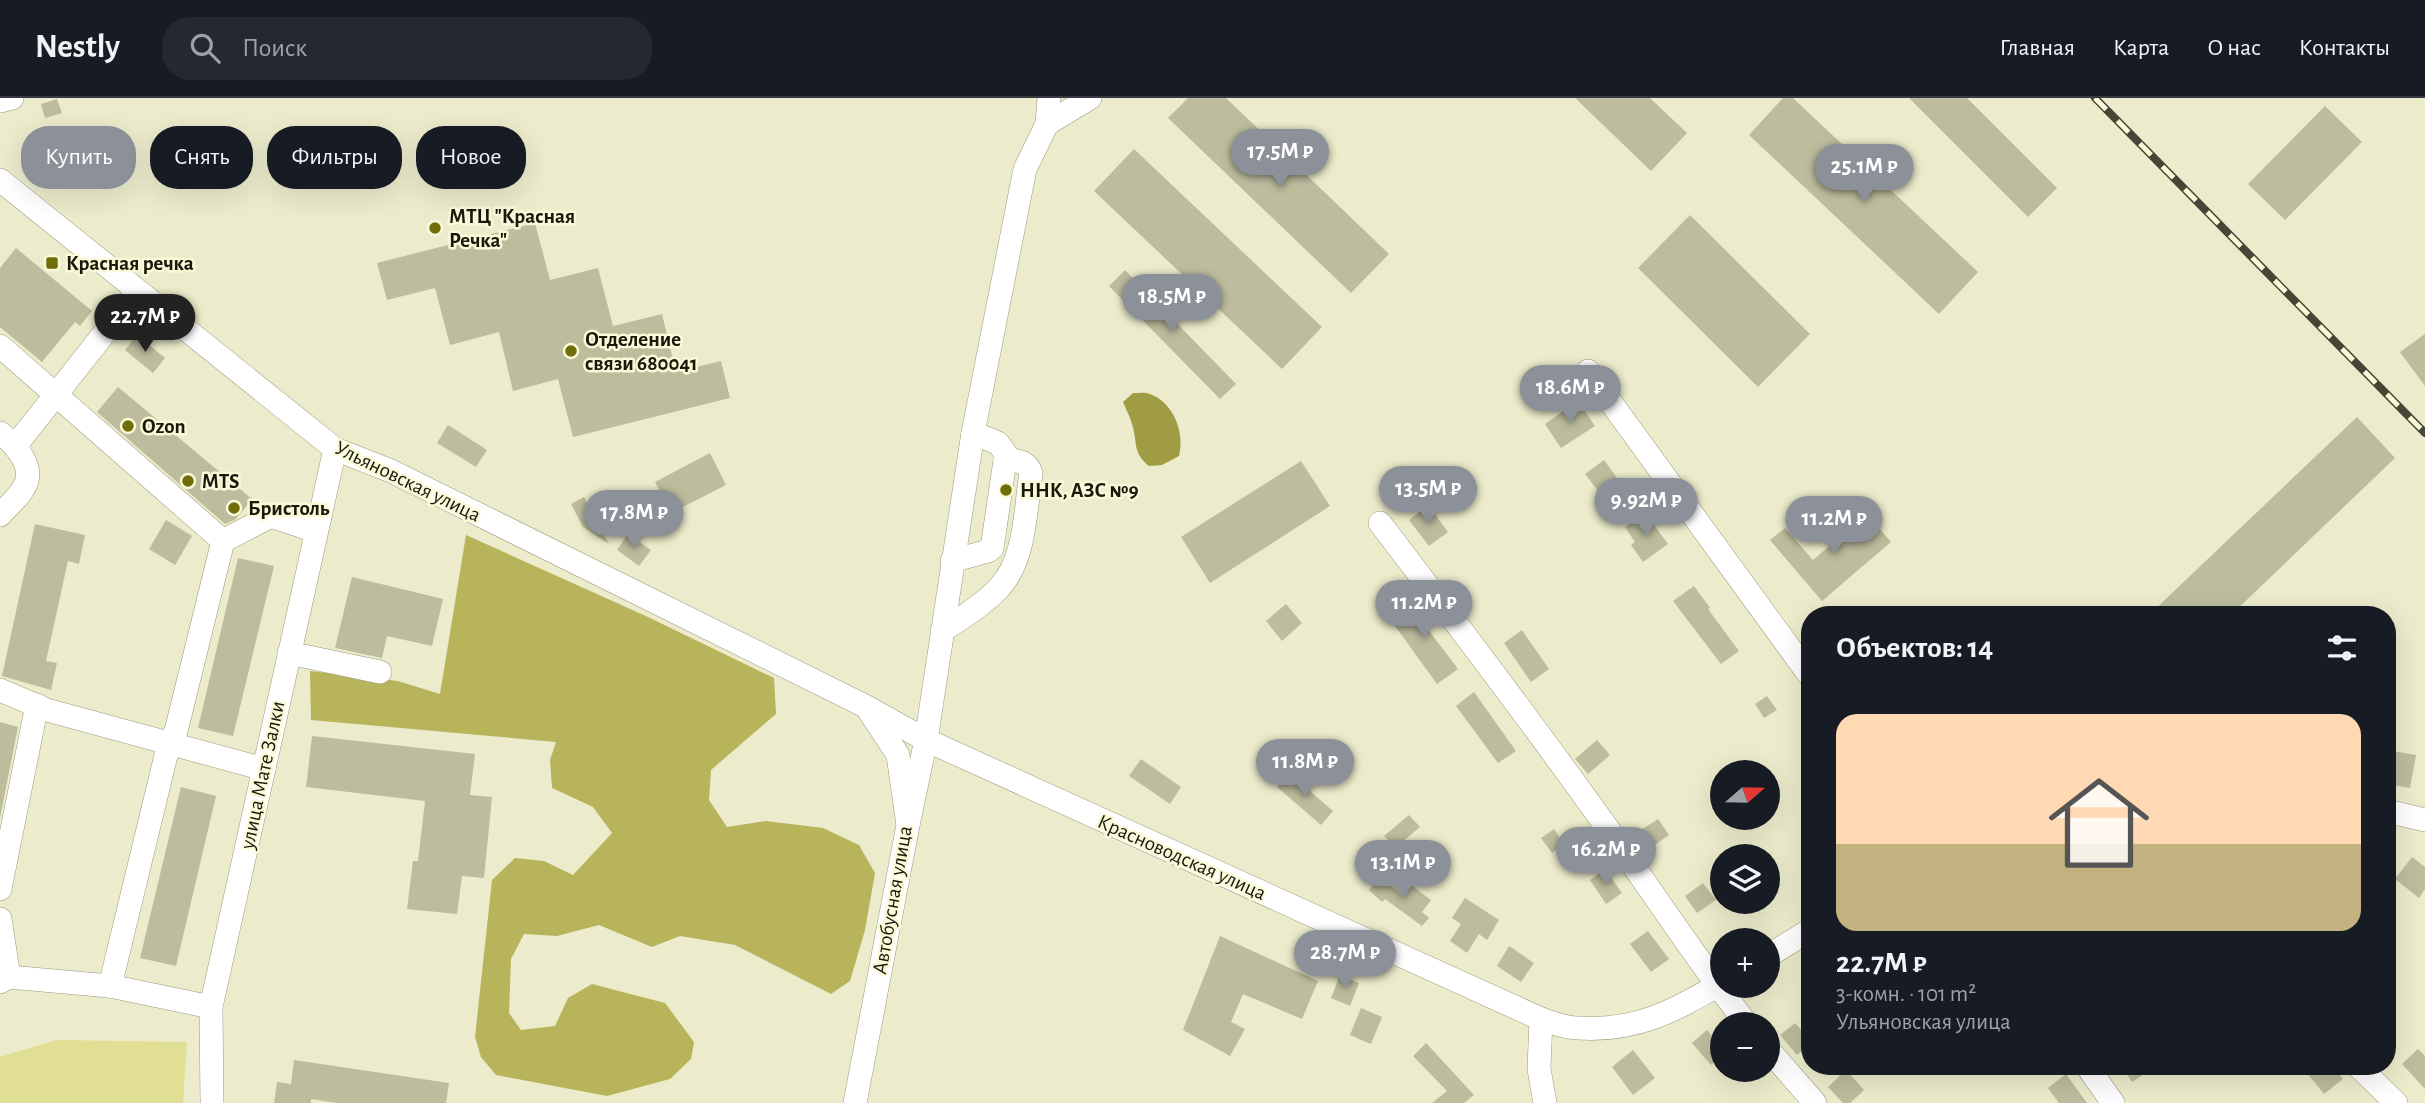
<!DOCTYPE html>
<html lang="ru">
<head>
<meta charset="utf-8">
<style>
	:root { --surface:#171b24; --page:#242831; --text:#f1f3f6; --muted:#9ea1a6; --line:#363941; --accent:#8c9099 }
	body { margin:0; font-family:"Alegreya Sans",sans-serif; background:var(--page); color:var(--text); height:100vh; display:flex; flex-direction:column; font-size:26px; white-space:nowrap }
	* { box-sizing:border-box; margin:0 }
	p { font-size:23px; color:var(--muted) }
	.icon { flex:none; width:38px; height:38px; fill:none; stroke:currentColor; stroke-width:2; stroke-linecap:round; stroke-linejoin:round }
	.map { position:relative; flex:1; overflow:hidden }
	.side { position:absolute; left:1801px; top:508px; width:595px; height:469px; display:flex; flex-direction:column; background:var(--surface); border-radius:28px; box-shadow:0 7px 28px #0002 }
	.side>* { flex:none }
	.top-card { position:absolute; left:21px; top:28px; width:665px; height:63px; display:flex; gap:14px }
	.needle { width:46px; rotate:70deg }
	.fabs { position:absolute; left:1710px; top:662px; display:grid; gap:14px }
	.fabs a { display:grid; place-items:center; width:70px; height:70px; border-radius:50%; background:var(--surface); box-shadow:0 7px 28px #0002; font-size:35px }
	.price { position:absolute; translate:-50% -60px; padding:0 16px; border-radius:24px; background:var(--accent); color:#fff; font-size:23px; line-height:46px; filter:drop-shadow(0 2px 4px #0008) }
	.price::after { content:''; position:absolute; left:50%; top:42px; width:21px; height:16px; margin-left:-10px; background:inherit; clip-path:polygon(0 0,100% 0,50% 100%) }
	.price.current { background:#222; color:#fff }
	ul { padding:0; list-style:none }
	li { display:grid; align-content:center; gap:14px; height:371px; padding:0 35px }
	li+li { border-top:2px solid var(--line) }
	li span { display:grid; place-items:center; height:217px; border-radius:21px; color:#555 }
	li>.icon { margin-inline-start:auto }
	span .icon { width:126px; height:126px; fill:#fffc; stroke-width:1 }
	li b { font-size:30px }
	h2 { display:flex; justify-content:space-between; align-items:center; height:84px; padding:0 35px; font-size:30px }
	.tag { padding:0 24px; border-radius:28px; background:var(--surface); box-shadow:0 7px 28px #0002; font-size:24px; line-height:63px }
	.tag.current { background:var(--accent); color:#fff }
	header { display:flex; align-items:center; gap:42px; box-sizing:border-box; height:98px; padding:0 35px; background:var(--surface); border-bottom:2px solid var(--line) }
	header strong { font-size:33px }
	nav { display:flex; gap:38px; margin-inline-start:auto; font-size:24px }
	.search { width:490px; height:63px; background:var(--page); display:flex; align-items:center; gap:18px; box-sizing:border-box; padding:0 24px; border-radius:28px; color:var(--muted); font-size:26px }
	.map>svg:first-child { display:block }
	.green { fill:#e0df93 }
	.forest { fill:#b7b45c }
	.water { fill:#9f9c44 }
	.building { fill:#bdbd9e }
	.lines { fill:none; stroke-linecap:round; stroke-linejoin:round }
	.minor-casing { stroke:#9a997c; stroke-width:24 }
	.minor { stroke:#fff; stroke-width:23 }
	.rail-casing { stroke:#464636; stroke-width:8 }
	.rail { stroke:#fafad9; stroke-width:5; stroke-dasharray:16; stroke-linecap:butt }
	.poi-dot { fill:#706d0b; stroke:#fafad9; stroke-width:2.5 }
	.labels { text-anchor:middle; stroke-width:5; stroke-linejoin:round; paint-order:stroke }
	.poi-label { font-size:21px; font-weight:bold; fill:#19190d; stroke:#fafad9; text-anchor:start }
	.street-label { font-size:21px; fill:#19190d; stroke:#fafad9 }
</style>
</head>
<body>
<header>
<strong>Nestly</strong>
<div class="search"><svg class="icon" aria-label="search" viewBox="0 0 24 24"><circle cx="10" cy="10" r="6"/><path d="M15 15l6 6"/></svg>Поиск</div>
<nav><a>Главная</a><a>Карта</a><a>О нас</a><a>Контакты</a></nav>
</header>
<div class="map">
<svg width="2425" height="1005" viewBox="0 0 2425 1005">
	<rect width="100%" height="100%" fill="#ececcc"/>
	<polygon class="green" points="56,942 187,944 183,1005 0,1005 0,959"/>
	<polygon class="forest" points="466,437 648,519 774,580 776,616 711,672 709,702 727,729 766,723 823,730 859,747 875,775 865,832 850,883 831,896 735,847 680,838 652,849 599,827 557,838 524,836 511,861 509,915 521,932 555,928 568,900 592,886 665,905 694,944 691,961 670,981 607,998 496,977 481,959 475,939 492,782 515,760 544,763 573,777 612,735 593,709 552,690 550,662 556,644 311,622 310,573 398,583 440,596"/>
	<path class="water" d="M1133,295c5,0 12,-1 17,1 24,9 35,39 29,62l-17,9 -13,1c-17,-14 -11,-23 -17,-42 -2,-7 -6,-15 -9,-22z"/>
	<g class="building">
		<polygon points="1188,0 1226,0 1389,156 1351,195 1168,20"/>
		<polygon points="1575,0 1650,0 1687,35 1651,73"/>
		<polygon points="1783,0 1793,0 1978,174 1939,216 1749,37"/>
		<polygon points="1909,0 1967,0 2057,90 2028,119"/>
		<polygon points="57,1 62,15 45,20 41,6"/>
		<polygon points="2325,8 2362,44 2285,122 2248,86"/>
		<polygon points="1134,51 1322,229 1282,271 1094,93"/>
		<polygon points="1690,117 1810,236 1758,289 1638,170"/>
		<polygon points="535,125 550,182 598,170 613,228 662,216 676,274 721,263 730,300 573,339 558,281 513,293 499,234 450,247 435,190 387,202 377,165"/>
		<polygon points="16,150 92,213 80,228 75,224 42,264 0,229 0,170"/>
		<polygon points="1125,172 1236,286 1220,301 1109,188"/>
		<polygon points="2425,236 2425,288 2400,254"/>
		<polygon points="137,237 165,260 153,275 125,252"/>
		<polygon points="118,289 252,401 236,421 225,426 97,314"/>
		<polygon points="1578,303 1595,328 1561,350 1545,326"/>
		<polygon points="2357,319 2395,360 2232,516 2150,516"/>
		<polygon points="448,327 487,352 476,369 437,345"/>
		<polygon points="710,355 726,387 671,415 655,384"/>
		<polygon points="1604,362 1620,384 1602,398 1585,376"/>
		<polygon points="1301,363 1330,408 1210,485 1181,439"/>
		<polygon points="584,399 609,446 583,429 571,406"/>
		<polygon points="1428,407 1448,434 1429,448 1409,422"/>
		<polygon points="1645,415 1668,446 1643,464 1631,447 1635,444 1625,429"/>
		<polygon points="1867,416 1891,444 1822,503 1770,442 1785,430 1813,462"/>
		<polygon points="166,422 192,438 175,467 149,451"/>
		<polygon points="35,426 85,437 79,466 68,463 46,563 57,565 51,592 2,578"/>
		<polygon points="628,436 651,452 639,468 617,452"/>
		<polygon points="238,460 274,468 233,638 198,630"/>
		<polygon points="352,479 443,501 432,548 387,538 382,560 335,550"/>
		<polygon points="1694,488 1710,510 1708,511 1739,553 1721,566 1673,503"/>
		<polygon points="1419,500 1435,524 1427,530 1458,571 1437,586 1390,521"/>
		<polygon points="1286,506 1302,525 1282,543 1266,523"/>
		<polygon points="1522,532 1549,571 1531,584 1504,545"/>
		<polygon points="1474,594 1516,653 1498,665 1456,608"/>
		<polygon points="1767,598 1777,612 1764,620 1755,606"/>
		<polygon points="0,624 18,629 0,720"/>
		<polygon points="312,638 475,656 470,697 492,699 484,780 462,778 457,816 407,811 413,763 418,763 425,703 306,689"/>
		<polygon points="1597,642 1610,657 1588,676 1575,661"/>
		<polygon points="2387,652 2416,657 2410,690 2387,686"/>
		<polygon points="1141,661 1181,689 1170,706 1129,678"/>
		<polygon points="1289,675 1333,713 1321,727 1277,689"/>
		<polygon points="181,689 216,698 176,868 140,860"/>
		<polygon points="1409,717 1420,729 1395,750 1384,738"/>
		<polygon points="1658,721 1669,737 1649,751 1638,734"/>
		<polygon points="1554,731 1564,746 1552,755 1541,740"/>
		<polygon points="2412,759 2425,769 2425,791 2419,800 2395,781"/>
		<polygon points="1605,771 1622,795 1606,806 1590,782"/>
		<polygon points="1380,778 1403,798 1411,787 1431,802 1422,814 1429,820 1422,828 1385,801 1382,804 1369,792"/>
		<polygon points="1703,785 1716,802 1697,815 1685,798"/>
		<polygon points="1465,800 1499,822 1487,842 1479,836 1467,855 1450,843 1461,826 1452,820"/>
		<polygon points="1648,833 1669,861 1651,874 1630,846"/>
		<polygon points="1220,838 1318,883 1302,921 1243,896 1231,924 1245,931 1230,958 1183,932"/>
		<polygon points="1509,848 1534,865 1521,884 1497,868"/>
		<polygon points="1340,877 1359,885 1350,908 1331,900"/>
		<polygon points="1361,910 1382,919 1371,946 1350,937"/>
		<polygon points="1795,925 1810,941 1810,946 1797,957 1780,937"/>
		<polygon points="1707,932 1722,949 1722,958 1711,967 1692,945"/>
		<polygon points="1426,945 1474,997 1464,1005 1432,1005 1447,993 1413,958"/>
		<polygon points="2418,951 2425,958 2425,991 2402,966"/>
		<polygon points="1633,952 1655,980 1633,997 1612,969"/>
		<polygon points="294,962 449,985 446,1005 337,1005 311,1001 311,1005 274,1005 277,984 291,986"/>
		<polygon points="2121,968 2156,968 2132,984"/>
		<polygon points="2316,968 2333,968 2343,981 2324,996 2307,975"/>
		<polygon points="1846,972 1864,992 1850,1005 1843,1005 1828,989"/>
		<polygon points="2066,976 2087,1005 2059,1005 2048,990"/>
	</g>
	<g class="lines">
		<defs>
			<g id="minor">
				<polyline points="0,3 12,0"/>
				<polyline points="1047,26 1049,0"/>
				<polyline points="0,82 335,351 391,373 865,608 926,642 1541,921 1539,971 1545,1005"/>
				<polyline points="0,248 223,443 176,633 169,645 110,888"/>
				<polyline points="1588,273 1810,578"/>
				<path d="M0,335c16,12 37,35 23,56 -6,10 -16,18 -23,26"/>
				<polyline points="16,347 137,194"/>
				<path d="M1380,425c71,93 142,186 210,281 53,73 101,149 157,220"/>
				<polyline points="223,443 271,418 316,433"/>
				<polyline points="952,463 988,453 992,450 1006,356 998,345 973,335"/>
				<path d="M942,533c19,-13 40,-25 57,-43 27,-29 26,-78 32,-115 -4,-13 -15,-12 -26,-14"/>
				<polyline points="289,555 380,574"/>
				<polyline points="0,592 47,612 264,671"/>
				<polyline points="2387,713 2425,722"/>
				<polyline points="908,727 926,642 973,335 1025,71 1047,26 1090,0"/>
				<polyline points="0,791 37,607"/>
				<polyline points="0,821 9,879"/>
				<polyline points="1768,858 1810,832"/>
				<polyline points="0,884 9,879 110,888 211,909"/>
				<path d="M1541,921c12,4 25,9 37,9 59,4 95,-17 144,-45"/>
				<polyline points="1768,951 1815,1005"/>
				<polyline points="2087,968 2113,1005"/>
				<polyline points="2358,968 2396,1005"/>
				<polyline points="212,1005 211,909 335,351"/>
				<polyline points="855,1005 908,727 898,657 869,613"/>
			</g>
		</defs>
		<use href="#minor" class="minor-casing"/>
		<use href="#minor" class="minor"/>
		<defs>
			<polyline id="rail" points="2095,0 2425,335"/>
		</defs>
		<use href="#rail" class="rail-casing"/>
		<use href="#rail" class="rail"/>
	</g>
	<g class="poi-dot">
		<circle cx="435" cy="130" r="7"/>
		<rect x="45" y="158" width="14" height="14" rx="3.5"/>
		<circle cx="571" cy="253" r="7"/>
		<circle cx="128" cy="328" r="7"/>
		<circle cx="188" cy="383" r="7"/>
		<circle cx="1006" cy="392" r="7"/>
		<circle cx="234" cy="410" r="7"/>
	</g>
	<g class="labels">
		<g class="poi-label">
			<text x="449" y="125">МТЦ "Красная<tspan x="449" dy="24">Речка"</tspan></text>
			<text x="66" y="172">Красная речка</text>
			<text x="585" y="248">Отделение<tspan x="585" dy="24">связи 680041</tspan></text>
			<text x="142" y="335">Ozon</text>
			<text x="202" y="390">MTS</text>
			<text x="1020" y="399">ННК, АЗС №9</text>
			<text x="248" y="417">Бристоль</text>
		</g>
		<g class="street-label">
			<text transform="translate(408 383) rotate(26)" y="7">Ульяновская улица</text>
			<text transform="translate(262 677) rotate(-78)" y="7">улица Мате Залки</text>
			<text transform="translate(1182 759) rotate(24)" y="7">Красноводская улица</text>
			<text transform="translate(892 802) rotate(-80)" y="7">Автобусная улица</text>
		</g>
	</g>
</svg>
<div class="fabs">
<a><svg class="needle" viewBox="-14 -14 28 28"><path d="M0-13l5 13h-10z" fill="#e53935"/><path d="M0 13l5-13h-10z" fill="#9ea1a6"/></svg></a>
<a><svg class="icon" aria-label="layers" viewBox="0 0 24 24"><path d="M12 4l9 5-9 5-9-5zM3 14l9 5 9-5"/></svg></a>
<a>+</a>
<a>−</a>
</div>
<b class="price" style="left:1280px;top:91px">17.5M ₽</b>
<b class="price" style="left:1864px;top:106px">25.1M ₽</b>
<b class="price" style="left:1172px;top:236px">18.5M ₽</b>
<b class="price current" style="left:145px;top:256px">22.7M ₽</b>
<b class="price" style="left:1570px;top:327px">18.6M ₽</b>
<b class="price" style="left:1428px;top:428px">13.5M ₽</b>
<b class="price" style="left:1646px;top:440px">9.92M ₽</b>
<b class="price" style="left:634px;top:452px">17.8M ₽</b>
<b class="price" style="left:1834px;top:458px">11.2M ₽</b>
<b class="price" style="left:1424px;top:542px">11.2M ₽</b>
<b class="price" style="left:1305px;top:701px">11.8M ₽</b>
<b class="price" style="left:1606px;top:789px">16.2M ₽</b>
<b class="price" style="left:1403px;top:802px">13.1M ₽</b>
<b class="price" style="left:1345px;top:892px">28.7M ₽</b>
<div class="top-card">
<a class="tag current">Купить</a>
<a class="tag">Снять</a>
<a class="tag">Фильтры</a>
<a class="tag">Новое</a>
</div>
<section class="side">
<h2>Объектов: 14<svg class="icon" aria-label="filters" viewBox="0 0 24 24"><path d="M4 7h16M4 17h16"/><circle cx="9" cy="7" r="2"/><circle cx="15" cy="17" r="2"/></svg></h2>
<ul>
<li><span style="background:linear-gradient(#ffd9b3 60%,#c2b280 0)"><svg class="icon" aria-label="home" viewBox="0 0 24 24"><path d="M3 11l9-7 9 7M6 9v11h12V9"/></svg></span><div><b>22.7M ₽</b><p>3-комн. · 101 m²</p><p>Ульяновская улица</p></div></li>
</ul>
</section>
</div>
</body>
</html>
